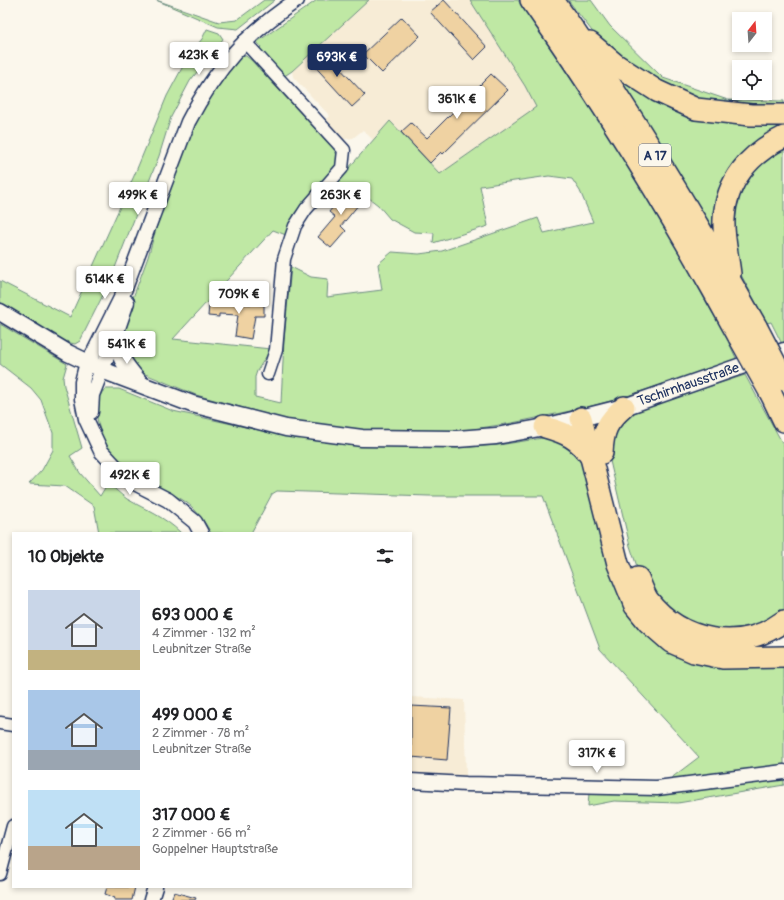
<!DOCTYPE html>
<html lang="de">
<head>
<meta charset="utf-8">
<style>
	:root { --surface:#fff; --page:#f2f2f2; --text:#202124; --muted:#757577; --accent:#1b2f5e }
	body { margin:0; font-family:Pangolin,sans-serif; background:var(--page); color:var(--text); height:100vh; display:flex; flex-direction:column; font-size:15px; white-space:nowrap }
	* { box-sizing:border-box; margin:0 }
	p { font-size:13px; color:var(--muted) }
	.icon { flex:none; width:22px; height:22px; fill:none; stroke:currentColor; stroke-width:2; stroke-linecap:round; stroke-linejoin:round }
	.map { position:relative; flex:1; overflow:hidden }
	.drawer { position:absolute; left:12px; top:532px; width:400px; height:356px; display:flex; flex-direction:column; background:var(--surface); border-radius:0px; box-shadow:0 2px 6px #0003 }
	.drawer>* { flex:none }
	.needle { width:26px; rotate:17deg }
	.buttons { position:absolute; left:732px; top:12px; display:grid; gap:8px }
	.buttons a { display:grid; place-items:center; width:40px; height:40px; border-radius:0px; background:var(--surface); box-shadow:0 2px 6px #0003; font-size:20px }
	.price { position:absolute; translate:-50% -34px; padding:0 9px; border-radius:4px; background:#fff; color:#222; font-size:13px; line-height:26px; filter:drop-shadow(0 1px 2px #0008) }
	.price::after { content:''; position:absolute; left:50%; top:24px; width:12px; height:9px; margin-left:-6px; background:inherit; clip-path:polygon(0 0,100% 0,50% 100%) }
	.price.on { background:var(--accent); color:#fff }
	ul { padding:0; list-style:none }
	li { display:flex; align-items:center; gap:12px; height:100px; padding:0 16px }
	li span { display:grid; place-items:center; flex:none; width:112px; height:80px; border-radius:0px; color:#555 }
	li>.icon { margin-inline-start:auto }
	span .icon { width:48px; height:48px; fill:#fffc; stroke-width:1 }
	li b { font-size:17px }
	h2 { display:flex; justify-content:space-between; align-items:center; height:48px; padding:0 16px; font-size:17px }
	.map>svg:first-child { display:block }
	.built { fill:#f7ecd6 }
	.green { fill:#bfe8a4; stroke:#6d8c81 }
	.building { fill:#efd2a2; stroke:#1b2f5e }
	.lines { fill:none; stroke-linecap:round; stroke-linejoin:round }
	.minor-casing { stroke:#1b2f5e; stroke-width:15 }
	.tertiary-casing { stroke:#1b2f5e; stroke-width:17 }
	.secondary-casing { stroke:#1b2f5e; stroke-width:19 }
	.motorway-casing { stroke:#1b2f5e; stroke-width:24 }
	.minor { stroke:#fbf7ec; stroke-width:12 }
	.tertiary { stroke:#fbf7ec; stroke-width:14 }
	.secondary { stroke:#fbf7ec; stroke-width:16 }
	.motorway { stroke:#f9deab; stroke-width:21 }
	.motorway-bridge-casing { stroke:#1b2f5e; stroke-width:24; stroke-linecap:butt }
	.motorway-bridge { stroke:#f9deab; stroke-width:21 }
	.labels { text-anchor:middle; stroke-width:4; stroke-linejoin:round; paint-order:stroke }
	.shield { fill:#fbf7ec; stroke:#5e6b89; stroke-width:1 }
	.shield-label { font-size:13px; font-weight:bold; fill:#1b2f5e }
	.street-label { font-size:14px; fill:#1b2f5e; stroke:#fbf7ec }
</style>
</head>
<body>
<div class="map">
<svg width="784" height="900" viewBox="0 0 784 900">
	<rect width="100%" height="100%" fill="#fbf7ec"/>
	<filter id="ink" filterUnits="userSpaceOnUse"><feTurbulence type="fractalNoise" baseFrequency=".025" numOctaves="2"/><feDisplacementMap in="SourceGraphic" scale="8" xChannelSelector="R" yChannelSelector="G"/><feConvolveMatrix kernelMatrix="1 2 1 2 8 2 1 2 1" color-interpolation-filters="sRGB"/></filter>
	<g filter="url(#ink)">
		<g class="built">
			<polygon points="369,0 470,0 525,86 536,107 440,174 390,121 373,140 363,130 353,138 344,139 339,136 325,121 330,116 293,77 292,71"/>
			<polygon points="411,697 464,700 466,776 411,774"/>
		</g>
		<g class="green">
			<polygon points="156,0 219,22 237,20 264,0 275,0 238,29 218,27"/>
			<polygon points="317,0 369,0 292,71 283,77 258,50 261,47 257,42"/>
			<path d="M470,0h48c49,74 100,147 145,223 23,40 42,81 68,119l-2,1 8,17 -119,39 -38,10 -68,14 -57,9h-93l-39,-4 -39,-9 -88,-24 -51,-21 -14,-11 -7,-11 -3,-22 27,-73 15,-53 32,-79 21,-39 24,-31 6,1 5,4 83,89 4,8 -2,8 -42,49 -8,21 -13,-5 -100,109 98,10 -14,22 -2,6v20l26,6 3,-63 7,-73 20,10 17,2 -1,18 55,-7 -4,-26 14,-12 27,2 23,-3 96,-33 6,15 49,-11 -13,-31 -8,-12 -23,-3 -69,10 8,40 -55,17 1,-10 -20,-1 -24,-13 -12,-14 -26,-20 -9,9 -10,-8 57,-65 50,53 96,-67 -11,-21z"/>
			<polygon points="568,0 591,0 610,26 663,78 728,100 784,101 784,111 723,108 654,85 595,35"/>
			<path d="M207,29l12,4 4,6 -33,42 -19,36 -12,39 -50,127 -29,58 -5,3c-27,-5 -52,-27 -75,-42v-21l70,36 64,-141 33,-80 22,-41 13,-16z"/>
			<polygon points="615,71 641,88 784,120 784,132 750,153 721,241"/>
			<polygon points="784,143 784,343 782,344 771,322 767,323 740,273 729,241 741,177"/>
			<path d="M0,324l67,40 -4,14 1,8 18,62 -12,8 10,17 20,23 8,-13c6,5 12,11 19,16 19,11 38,18 54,34h-82l-5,-27 -29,-20 -36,-2 13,-14 11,-20v-17l-12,-33 -10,-12 -31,-24z"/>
			<polygon points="745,375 784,446 784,615 735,635 681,622 642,581 630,546 606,444 628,413"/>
			<path d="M105,389h14l54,22 104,23 82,9 97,5 43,-3 50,-8 29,10 54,161 152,54v104l-118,16 33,-25 -99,-108 -57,-153h-114l-152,-5 -5,3 -21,39h-40c-5,-9 -11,-18 -18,-25 -9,-9 -23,-15 -34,-20 -29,-14 -54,-33 -61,-65 -3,-13 -2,-25 7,-34z"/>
			<polygon points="784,776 784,785 678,803 614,801 588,806 589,793"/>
		</g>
		<g class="building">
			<polygon points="444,0 487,47 474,60 430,12"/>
			<polygon points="402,17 420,36 382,73 363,54"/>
			<polygon points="321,48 365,95 352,107 309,60"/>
			<polygon points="491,74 508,90 443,154 441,152 430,163 401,132 411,123 427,138"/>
			<polygon points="350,186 364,198 341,226 346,231 331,248 318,237 335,217 329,212"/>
			<polygon points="221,298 233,298 233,303 264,305 264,316 255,316 251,339 235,336 238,315 219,314 219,317 208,316 209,305 221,306"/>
			<polygon points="411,706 451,708 447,760 411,757"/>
			<polygon points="107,887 135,887 132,900 114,900 115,898 105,894"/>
			<polygon points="174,892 196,898 195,900 171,900"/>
		</g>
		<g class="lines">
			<defs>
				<g id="minor">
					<polyline points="244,41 344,150 342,168 306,209 295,226 284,259 276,350 268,374"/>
					<polyline points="0,723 13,725"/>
					<polyline points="0,874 13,826"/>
				</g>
				<g id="tertiary">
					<polyline points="91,412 92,395 116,334 127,302"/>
					<path d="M201,533l-6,-11 -27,-22 -41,-21 -26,-28 -15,-32 -4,-20v-17l3,-12 37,-74 66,-174c29,-55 57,-87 109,-122"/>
					<polyline points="411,781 466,784 657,788 784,772"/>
					<polyline points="151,900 155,887"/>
				</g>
				<g id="secondary">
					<polyline points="0,312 68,353 110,373 192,404 286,428 362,438 457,439 496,436 545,427 624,407 784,351"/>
					<path d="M116,334c1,24 11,33 25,50"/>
				</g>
				<g id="motorway">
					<path d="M531,0c76,108 145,221 208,337"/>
					<path d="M553,0c74,105 141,216 204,328"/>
					<polyline points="590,43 615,64 657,91 696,109 751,115 784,115"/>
					<path d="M730,274c-2,-18 -7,-37 -6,-55 2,-38 26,-66 60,-82"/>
					<polyline points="771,394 784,421"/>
					<polyline points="581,418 618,564 635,606 648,622 671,642 694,652 723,658 784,657"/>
					<path d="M545,427c21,6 33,11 46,30"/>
					<path d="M602,453c1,-23 5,-31 22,-46"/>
					<path d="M638,578c3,7 6,16 10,22 33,42 92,54 136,21"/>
				</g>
			</defs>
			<use href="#minor" class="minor-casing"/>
			<use href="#tertiary" class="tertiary-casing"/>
			<use href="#secondary" class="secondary-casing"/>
			<use href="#motorway" class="motorway-casing"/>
			<use href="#minor" class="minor"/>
			<use href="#tertiary" class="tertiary"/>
			<use href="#secondary" class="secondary"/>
			<use href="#motorway" class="motorway"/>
			<defs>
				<g id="motorway-bridge">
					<polyline points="757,328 784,380"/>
					<polyline points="739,337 771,394"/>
				</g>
			</defs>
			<use href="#motorway-bridge" class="motorway-bridge-casing"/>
			<use href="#motorway-bridge" class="motorway-bridge"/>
		</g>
	</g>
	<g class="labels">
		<rect class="shield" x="639" y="144" width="32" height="22" rx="3"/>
		<g class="shield-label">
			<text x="655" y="160">A 17</text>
		</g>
		<g class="street-label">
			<text transform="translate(688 384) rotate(-19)" y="5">Tschirnhausstraße</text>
		</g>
	</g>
</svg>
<div class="buttons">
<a><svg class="needle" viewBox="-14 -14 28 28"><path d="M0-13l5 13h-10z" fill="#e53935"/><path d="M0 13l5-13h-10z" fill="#757577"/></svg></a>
<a><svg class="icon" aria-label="locate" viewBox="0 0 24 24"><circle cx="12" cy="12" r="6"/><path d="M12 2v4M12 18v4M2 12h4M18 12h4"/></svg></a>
</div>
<b class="price" style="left:199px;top:76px">423K €</b>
<b class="price on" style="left:337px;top:78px">693K €</b>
<b class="price" style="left:457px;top:120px">361K €</b>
<b class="price" style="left:138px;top:216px">499K €</b>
<b class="price" style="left:341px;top:216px">263K €</b>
<b class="price" style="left:105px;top:300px">614K €</b>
<b class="price" style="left:239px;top:315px">709K €</b>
<b class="price" style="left:127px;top:365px">541K €</b>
<b class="price" style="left:130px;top:496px">492K €</b>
<b class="price" style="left:597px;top:774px">317K €</b>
<section class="drawer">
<h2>10 Objekte<svg class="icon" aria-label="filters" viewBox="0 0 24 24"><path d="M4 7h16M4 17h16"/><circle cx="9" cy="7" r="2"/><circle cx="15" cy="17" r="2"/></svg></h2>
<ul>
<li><span style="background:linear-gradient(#c9d6e8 75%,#c2b280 0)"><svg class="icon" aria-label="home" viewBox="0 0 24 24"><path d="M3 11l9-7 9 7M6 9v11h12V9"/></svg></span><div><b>693 000 €</b><p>4 Zimmer · 132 m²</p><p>Leubnitzer Straße</p></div></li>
<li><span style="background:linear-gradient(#a9c7e8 75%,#9aa5b1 0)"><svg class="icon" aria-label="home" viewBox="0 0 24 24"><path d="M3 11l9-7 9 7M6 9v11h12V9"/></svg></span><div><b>499 000 €</b><p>2 Zimmer · 78 m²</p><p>Leubnitzer Straße</p></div></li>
<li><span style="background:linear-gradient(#bfe0f5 70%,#b9a48a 0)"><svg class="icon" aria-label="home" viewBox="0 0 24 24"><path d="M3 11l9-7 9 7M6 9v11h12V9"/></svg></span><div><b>317 000 €</b><p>2 Zimmer · 66 m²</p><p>Goppelner Hauptstraße</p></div></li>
</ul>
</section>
</div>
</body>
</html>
